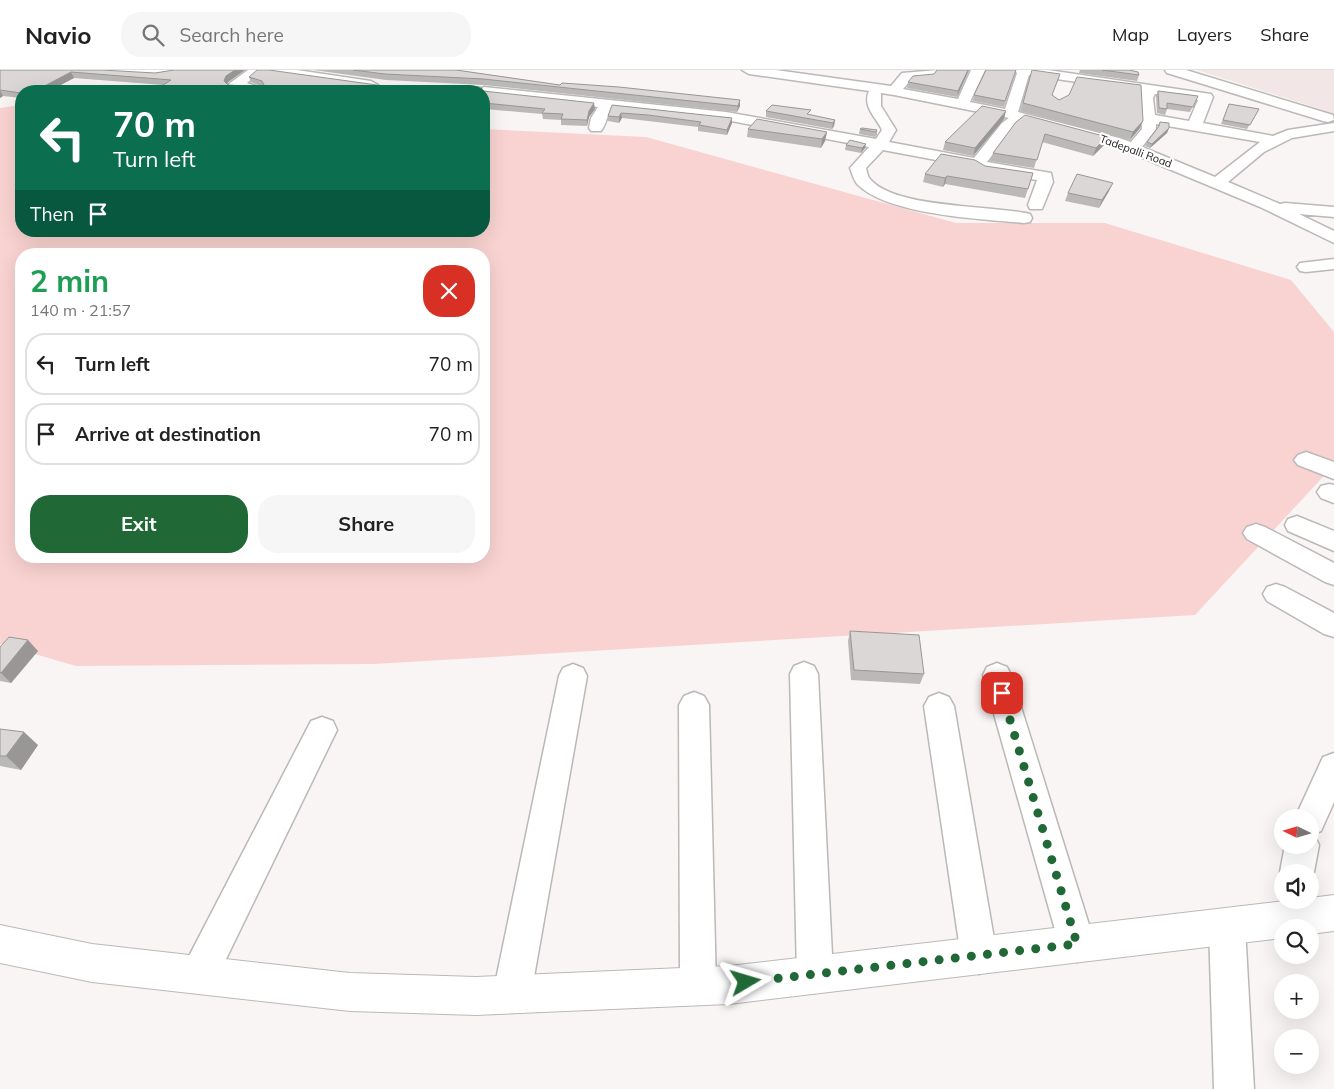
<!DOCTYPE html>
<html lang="en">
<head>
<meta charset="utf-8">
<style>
	:root { --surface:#fff; --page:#f6f6f6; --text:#222; --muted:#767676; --line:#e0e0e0; --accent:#206936 }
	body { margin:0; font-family:Mulish,sans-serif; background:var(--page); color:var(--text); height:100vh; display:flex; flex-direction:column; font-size:19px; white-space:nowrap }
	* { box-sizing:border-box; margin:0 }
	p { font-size:16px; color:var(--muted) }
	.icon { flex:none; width:28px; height:28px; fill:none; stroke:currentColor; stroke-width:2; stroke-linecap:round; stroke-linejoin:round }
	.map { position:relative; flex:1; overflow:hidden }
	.sheet { position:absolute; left:15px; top:178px; width:475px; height:315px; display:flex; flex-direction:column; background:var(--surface); border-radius:20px; box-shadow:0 5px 20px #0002 }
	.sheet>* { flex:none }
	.top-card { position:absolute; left:15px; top:15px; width:475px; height:152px; border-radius:20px; box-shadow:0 5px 20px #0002; background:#0b6e4f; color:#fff; overflow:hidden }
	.needle { width:32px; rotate:275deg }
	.controls { position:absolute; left:1274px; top:739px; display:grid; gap:10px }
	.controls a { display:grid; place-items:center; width:45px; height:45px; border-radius:50%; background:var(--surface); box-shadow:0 5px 20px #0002; font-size:25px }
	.pin { position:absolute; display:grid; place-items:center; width:42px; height:42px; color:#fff; margin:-21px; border-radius:10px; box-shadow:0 2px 8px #0006 }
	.me { position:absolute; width:55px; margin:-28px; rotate:83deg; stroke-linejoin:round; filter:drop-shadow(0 0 4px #0008) }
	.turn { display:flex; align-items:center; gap:18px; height:105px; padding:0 15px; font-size:22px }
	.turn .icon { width:65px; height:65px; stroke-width:2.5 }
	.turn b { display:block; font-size:35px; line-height:42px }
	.then { display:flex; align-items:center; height:48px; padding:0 15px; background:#0003; gap:10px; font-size:19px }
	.round { display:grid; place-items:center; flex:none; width:52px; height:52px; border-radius:20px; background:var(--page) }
	.head { display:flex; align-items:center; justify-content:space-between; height:85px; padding:0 15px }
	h1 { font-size:30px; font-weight:700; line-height:38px; color:#1e9e55 }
	.primary-button { display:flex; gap:10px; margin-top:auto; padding:10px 15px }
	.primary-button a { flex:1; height:58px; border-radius:20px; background:var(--accent); color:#fff; font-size:20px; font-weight:700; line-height:58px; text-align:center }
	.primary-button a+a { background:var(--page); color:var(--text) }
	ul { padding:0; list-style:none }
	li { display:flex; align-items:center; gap:15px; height:62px; margin:0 10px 8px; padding:0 5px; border:2px solid var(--line); border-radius:20px }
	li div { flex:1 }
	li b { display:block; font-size:19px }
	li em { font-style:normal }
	header { display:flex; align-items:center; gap:30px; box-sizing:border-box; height:70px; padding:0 25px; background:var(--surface); border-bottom:1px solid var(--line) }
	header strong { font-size:24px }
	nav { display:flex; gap:28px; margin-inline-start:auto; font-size:18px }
	.search { width:350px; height:45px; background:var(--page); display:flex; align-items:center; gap:12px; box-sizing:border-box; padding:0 18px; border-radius:20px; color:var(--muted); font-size:19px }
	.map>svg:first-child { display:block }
	.built { fill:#f3e6e6 }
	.green { fill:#f9d3d1; fill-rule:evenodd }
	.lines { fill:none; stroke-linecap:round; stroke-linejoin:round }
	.minor-casing { stroke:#bbb8b7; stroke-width:3 }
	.major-casing { stroke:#bbb8b7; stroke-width:2 }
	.minor { fill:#fff; fill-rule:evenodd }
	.major { fill:#fff; fill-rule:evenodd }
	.wall { fill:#bbb9b8 }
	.shaded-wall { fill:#999696 }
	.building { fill:#dad7d6; stroke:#999696 }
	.route { stroke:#206936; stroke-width:9; stroke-dasharray:0 16.2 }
	.labels { text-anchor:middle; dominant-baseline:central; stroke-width:4.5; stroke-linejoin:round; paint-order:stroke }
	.far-street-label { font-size:11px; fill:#262525; stroke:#fff }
</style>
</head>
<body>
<header>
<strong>Navio</strong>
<div class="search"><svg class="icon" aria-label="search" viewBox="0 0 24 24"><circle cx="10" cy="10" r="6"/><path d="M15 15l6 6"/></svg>Search here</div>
<nav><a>Map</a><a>Layers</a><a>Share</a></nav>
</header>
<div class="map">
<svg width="1334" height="1019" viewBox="0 0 1334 1019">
	<rect width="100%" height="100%" fill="#f9f5f5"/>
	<path class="built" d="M1197 0H1334V44L1311 36Z"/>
	<path class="green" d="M21 35V161H484V59L646 67 956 153H1105L1291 210 1334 262V395L1195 545 374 594 76 596 0 574V38ZM21 184H484V486H21Z"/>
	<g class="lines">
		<g class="minor-casing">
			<g id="minor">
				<path d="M98 0H183C172 12 121 5 105 4Z"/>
				<path d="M248 0H263L247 13 262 18 264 21 230 19 228 16 230 13Z"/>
				<path d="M264 0H297L371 11 378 15 371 19 271 4Z"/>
				<path d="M742 0H776L891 16 902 3 938 0 931 9 911 10 903 19 958 29 971 0H985L970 32 1005 39 1017 3 1014 0H1048L1211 24 1213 27 1203 53 1273 66 1288 60 1334 53V61L1292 68 1264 82 1228 112 1280 134 1285 133 1334 137V147L1299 144 1334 161V173L1260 137 1109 74 1022 51 1012 59 987 92 1051 103 1053 112 1042 139H1030L1028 135 1037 110 983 102 973 97 883 80 866 98C867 102 868 107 870 109 895 139 993 135 1030 144L1032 148 1030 152 1024 153C981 149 889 145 858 115 854 111 852 103 850 98L869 77 726 50 611 38C607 46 606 55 601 61H591L589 58 591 48 598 37 484 25V21H477L484 17 726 42 876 69 882 60C876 47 862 37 869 21L749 4ZM1029 5 1139 21 1142 24 1139 28 1142 59 1131 72 1119 68 1018 42ZM881 23 894 25 1009 48 1002 53 974 88 889 72 896 60 881 36ZM1155 24 1198 30 1189 51 1155 45 1153 28ZM1156 54 1260 72 1215 107 1142 77 1156 59Z"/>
				<path d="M1165 0H1186L1333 45 1334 50 1328 52 1323 51 1167 3Z"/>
				<path d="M1334 189V199L1306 202 1300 201 1297 197 1300 193Z"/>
				<path d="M1306 382 1334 392V409L1298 395 1294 390 1298 385Z"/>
				<path d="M1329 414 1334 415V433L1321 428 1317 422 1321 416Z"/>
				<path d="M1297 446 1334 461V481L1288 461 1285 455 1288 449Z"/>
				<path d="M1256 454 1265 457 1334 493V515L1325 512 1247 469 1243 463 1247 457Z"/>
				<path d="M1276 514 1285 517 1334 543V567L1324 564 1267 531 1263 524 1267 517Z"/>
				<path d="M804 592 814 596 818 604 833 905 828 918 815 923 802 918 797 905 790 604 794 596Z"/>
				<path d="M997 593 1007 597 1011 605 1095 874 1090 887 1077 892 1064 887 1059 874 983 605 987 597Z"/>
				<path d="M573 594 583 598 587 606 531 924 525 937 512 943 499 937 493 924 559 606 563 598Z"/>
				<path d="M694 622 704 626 709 635 716 915 711 928 698 933 685 928 680 915 679 635 684 626Z"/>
				<path d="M939 623 949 627 954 636 997 886 992 899 979 904 966 899 961 886 924 636 929 627Z"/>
				<path d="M322 647 333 651 337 660 212 918 199 923 186 918 181 905 186 892 311 651Z"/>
				<path d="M1334 683V732L1321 761 1314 764 1319 775 1314 802 1310 811V802H1282V808L1280 802 1285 775H1310V748H1295L1323 687Z"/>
				<path d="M1227 839 1239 845 1245 857 1254 1019H1214L1209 857 1215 845Z"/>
			</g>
		</g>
		<g class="major-casing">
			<path id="major" d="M1334 825V861L1310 864V858H1282V868L729 934 476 945 350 941 92 912 0 893V855L92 874 350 903 476 907 729 896 1293 830H1310V828Z"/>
		</g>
		<use href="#minor" class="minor"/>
		<use href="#major" class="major"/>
	</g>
	<g class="wall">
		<path d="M0 0 155 3 174 0H245L228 12 227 15 263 17 251 12 249 7 384 16 483 21 595 39 589 47 587 56 561 55V50L543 49 542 44 484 39V21H155V20L163 15 74 8 49 21H21V28L3 26 0 28Z"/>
		<path d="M313 0H456L560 15 740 30V36L737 42 484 15 386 10Z"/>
		<path d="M937 0H969L957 27 907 18 908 12 934 4Z"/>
		<path d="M1016 0 1004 37 973 31 974 25Z"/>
		<path d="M1032 0 1057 11 1052 25 1059 30 1140 58 1130 70 1020 41Z"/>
		<path d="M1080 0H1129L1139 5 1137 11 1079 3Z"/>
		<path d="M1158 21 1198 26 1190 42 1167 39 1165 45 1157 43 1156 26Z"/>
		<path d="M1229 34 1259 39 1247 59 1221 54Z"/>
		<path d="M612 35 732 48V53L727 65 698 61V57L648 51 622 48 619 53 608 51V46Z"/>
		<path d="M766 41 810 45 835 50 834 56 832 59 766 47Z"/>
		<path d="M1004 49 973 86 943 80 945 72Z"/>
		<path d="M1016 52 1107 67 1104 75 1093 86 1042 72 1034 98 990 91 993 83Z"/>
		<path d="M1160 52 1169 58 1167 63 1150 78 1145 76 1147 72 1158 58Z"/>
		<path d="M748 59 827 62 825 71 821 78 747 67Z"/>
		<path d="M860 59 877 60V65L875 67 859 64Z"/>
		<path d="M846 75 865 78 861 83 845 80Z"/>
		<path d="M985 96 1033 103 1025 128 945 114 943 117 923 112 925 104Z"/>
		<path d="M1109 121 1099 138 1065 131 1068 123Z"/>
		<path d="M850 561 924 604 920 614 851 610 848 571Z"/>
		<path d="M0 577 38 581 11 613 0 611Z"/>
		<path d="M0 659 38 675 21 700 0 696Z"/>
	</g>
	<g class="shaded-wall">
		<path d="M235 0H245L228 12 226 17 224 11 226 6Z"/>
		<path d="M968 0H969L957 27 958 21Z"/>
		<path d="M71 2 74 8 49 21H35Z"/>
		<path d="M0 20 3 26 0 28Z"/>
		<path d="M740 30V36L737 42 738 36Z"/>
		<path d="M594 33 595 39 589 47 587 56V50L589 41Z"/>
		<path d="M1006 41 1004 49 973 86 975 78Z"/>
		<path d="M621 43 622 48 619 53V47Z"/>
		<path d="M732 48V53L727 65V60Z"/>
		<path d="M835 50 834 56 832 59 833 53Z"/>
		<path d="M1143 51 1140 58 1130 70 1133 62Z"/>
		<path d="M1169 58 1167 63 1150 78 1152 74Z"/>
		<path d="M827 62 825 71 821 78 822 69Z"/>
		<path d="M1107 67 1104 75 1093 86 1096 78Z"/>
		<path d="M866 74 865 78 861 83 862 78Z"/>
		<path d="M947 106 945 114 943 117 945 108Z"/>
		<path d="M1113 113 1109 121 1099 138 1102 130Z"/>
		<path d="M28 570 38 581 11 613 1 603Z"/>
		<path d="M24 662 38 675 21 700 6 686Z"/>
	</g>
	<g class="building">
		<path d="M0 0H102L155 3 174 0H235L226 6 224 11 228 15 262 17 264 15 262 11 249 7 257 0H269L384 16 481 17 483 21 594 33 589 41 587 50 561 49 563 44 542 43 545 39 484 33V21H174L155 20 171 10 71 2 35 21H21V23L0 20Z"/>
		<path d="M353 0H456L560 15 562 13 619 17 740 30 738 36 483 9 385 4Z"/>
		<path d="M937 0H968L958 21 908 12 913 6 934 4Z"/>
		<path d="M986 0H1016L1005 31 974 25Z"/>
		<path d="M1032 0 1060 4 1052 25 1059 30 1069 25 1077 7 1141 15 1143 51 1133 62 1023 33Z"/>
		<path d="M1102 0H1129L1138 2 1139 5Z"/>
		<path d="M1158 21 1198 26 1193 37 1167 33V39L1159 38Z"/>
		<path d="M1229 34 1259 39 1250 55 1223 50Z"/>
		<path d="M612 35 732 48 727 60 699 55 701 52 648 45 621 43 619 47 608 46Z"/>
		<path d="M772 35 811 40 807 44 835 50 833 53 766 41Z"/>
		<path d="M982 36 1006 41 975 78 945 72Z"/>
		<path d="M1025 45 1107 67 1096 78 1045 64 1037 90 993 83 1016 52Z"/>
		<path d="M757 49 827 62 822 69 748 59Z"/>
		<path d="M1160 52 1169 53V58L1152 74 1147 72 1159 56Z"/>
		<path d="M862 58 877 60 876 62 860 59Z"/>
		<path d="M850 70 866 74 862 78 846 75Z"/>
		<path d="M941 84 975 90 985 96 1033 103 1028 119 947 106 945 108 925 104Z"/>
		<path d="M1077 104 1113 113 1102 130 1068 123Z"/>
		<path d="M850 561 919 565 924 604 854 600Z"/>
		<path d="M9 567 28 570 1 603 0 602V577Z"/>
		<path d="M0 659 24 662 6 686H0Z"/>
	</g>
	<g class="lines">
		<path class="route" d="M746 912 1077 874 1002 623"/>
	</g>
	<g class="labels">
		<g class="far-street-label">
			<text transform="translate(1136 81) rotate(20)">Tadepalli Road</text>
		</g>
	</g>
</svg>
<div class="controls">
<a><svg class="needle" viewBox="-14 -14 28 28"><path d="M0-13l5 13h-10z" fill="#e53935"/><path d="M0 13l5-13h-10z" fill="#767676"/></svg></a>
<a><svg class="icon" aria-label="sound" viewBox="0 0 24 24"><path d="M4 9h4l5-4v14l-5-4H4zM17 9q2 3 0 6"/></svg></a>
<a><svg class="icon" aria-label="search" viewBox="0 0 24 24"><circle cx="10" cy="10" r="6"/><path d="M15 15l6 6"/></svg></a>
<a>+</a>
<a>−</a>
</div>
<div class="pin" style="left:1002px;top:623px;background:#d93025"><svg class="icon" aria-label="arrive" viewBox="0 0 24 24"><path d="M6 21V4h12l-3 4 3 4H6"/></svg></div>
<svg class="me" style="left:746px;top:912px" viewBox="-20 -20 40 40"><path d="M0-17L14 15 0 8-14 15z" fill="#206936" stroke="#fff" stroke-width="4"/></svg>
<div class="top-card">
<div class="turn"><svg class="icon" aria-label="left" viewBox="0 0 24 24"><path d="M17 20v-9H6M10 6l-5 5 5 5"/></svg><div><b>70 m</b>Turn left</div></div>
<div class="then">Then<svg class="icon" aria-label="arrive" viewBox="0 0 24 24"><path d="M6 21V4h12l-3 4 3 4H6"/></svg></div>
</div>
<section class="sheet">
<div class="head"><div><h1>2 min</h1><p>140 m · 21:57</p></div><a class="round" style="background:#d93025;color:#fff"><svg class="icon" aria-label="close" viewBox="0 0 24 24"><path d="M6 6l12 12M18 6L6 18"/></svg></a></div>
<ul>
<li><svg class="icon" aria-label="left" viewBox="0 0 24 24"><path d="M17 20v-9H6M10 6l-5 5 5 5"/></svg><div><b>Turn left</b></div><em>70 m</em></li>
<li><svg class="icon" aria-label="arrive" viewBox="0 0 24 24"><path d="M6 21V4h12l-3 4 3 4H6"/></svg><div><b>Arrive at destination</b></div><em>70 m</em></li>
</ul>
<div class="primary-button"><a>Exit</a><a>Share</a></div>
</section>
</div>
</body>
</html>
